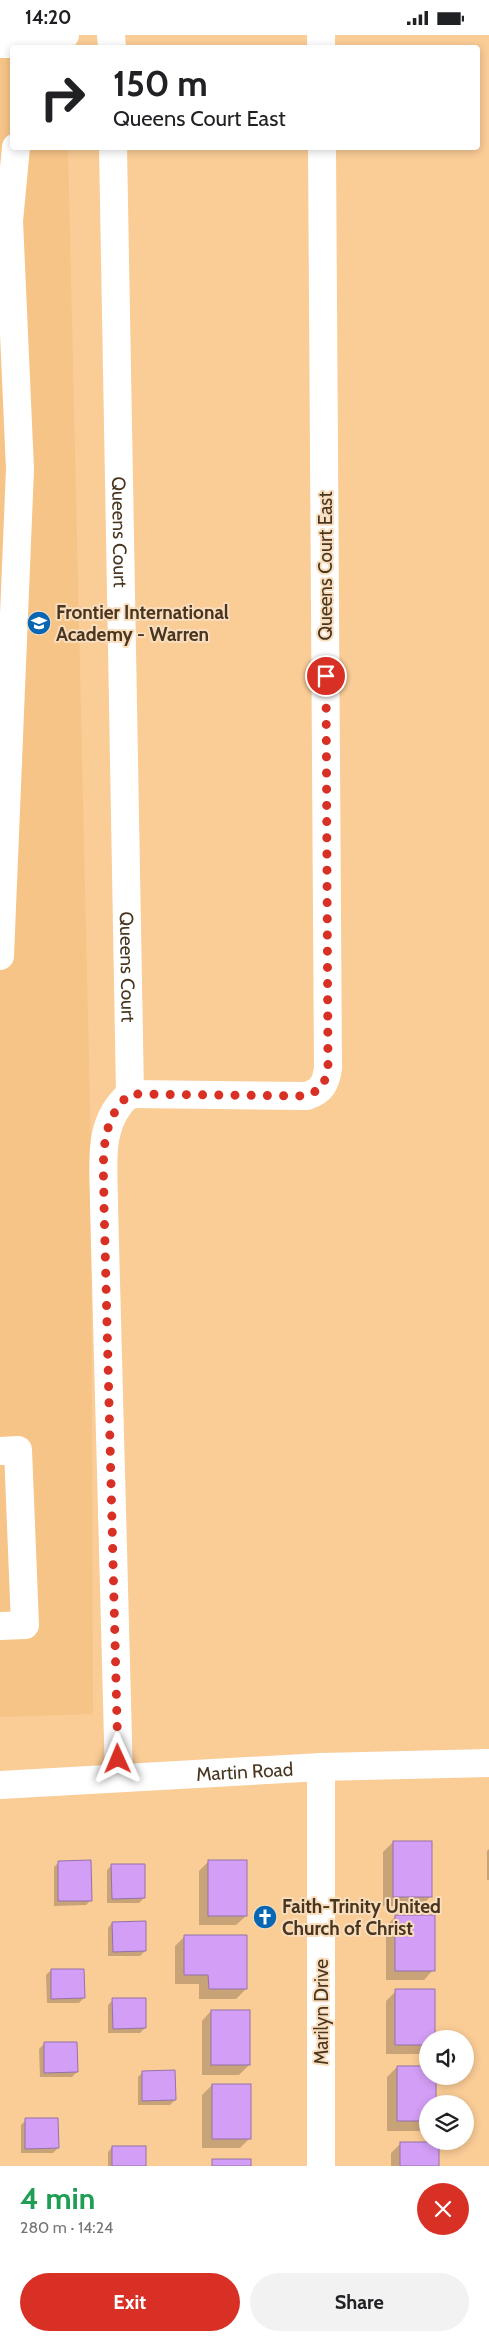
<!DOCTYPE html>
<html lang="en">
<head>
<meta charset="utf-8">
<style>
	:root { --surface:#fff; --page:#f2f2f2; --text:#202124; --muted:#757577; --accent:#d93025 }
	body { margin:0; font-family:Cabin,sans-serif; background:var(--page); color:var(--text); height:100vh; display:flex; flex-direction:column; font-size:19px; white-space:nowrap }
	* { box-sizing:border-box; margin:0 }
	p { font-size:16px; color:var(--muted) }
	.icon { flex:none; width:28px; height:28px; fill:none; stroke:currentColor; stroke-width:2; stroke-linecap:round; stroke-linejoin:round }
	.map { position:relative; height:2131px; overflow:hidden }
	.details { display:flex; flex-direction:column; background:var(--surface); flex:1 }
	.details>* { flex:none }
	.banner { position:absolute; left:10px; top:10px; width:470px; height:105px; border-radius:5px; box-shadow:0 2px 8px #0003; background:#fff; color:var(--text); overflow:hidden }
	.fabs { position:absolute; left:419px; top:1995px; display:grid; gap:10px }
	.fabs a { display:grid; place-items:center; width:55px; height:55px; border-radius:50%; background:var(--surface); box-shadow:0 2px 8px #0003; font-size:25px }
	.pin { position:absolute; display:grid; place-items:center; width:42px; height:42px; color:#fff; margin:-21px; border:2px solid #fff; border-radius:50%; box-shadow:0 1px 5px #0007 }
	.me { position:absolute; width:55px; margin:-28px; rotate:359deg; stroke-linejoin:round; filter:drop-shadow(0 0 4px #0008) }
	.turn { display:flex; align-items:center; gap:18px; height:105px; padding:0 20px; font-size:22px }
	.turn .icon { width:65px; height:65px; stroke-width:2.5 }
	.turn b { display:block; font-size:35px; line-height:42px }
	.round { display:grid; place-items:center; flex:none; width:52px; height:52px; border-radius:26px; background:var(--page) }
	.overview { display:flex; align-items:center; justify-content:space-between; height:85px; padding:0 20px }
	h1 { font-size:30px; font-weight:800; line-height:38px; color:#1e9e55 }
	.primary-button { display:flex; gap:10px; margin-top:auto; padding:10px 20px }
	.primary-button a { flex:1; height:58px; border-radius:30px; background:var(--accent); color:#fff; font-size:20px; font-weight:800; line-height:58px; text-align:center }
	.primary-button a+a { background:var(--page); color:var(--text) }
	.status { display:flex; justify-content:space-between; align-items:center; height:35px; padding:0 25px; background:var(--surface); direction:ltr }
	.status svg { height:14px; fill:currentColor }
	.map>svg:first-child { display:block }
	.built { fill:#f6c487 }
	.shadow { fill:#0003 }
	.building { fill:#d39ef6; stroke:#9373a8 }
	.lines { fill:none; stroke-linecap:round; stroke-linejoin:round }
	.minor { stroke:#fff; stroke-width:28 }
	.route { stroke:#d93025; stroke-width:9; stroke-dasharray:0 16.2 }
	.labels { text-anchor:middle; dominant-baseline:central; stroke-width:4; stroke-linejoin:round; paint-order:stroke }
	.street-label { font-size:19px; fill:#483620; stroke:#f9ddbd }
	.poi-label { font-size:19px; font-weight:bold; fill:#483620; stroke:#f9ddbd; text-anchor:start }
</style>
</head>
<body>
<div class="status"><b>14:20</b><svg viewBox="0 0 49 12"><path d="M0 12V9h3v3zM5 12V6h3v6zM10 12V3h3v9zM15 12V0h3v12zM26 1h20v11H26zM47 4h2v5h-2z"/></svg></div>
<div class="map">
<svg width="489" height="2131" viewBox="0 0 489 2131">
	<rect width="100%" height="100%" fill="#facc96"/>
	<path class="built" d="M0 0 12 12V112L68 113 91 1115 93 1679 0 1682Z"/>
	<g class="shadow">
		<path d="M393 1807 431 1861 421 1871H383V1817Z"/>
		<path d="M489 1814V1845H487V1816Z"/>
		<path d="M209 1826 246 1881 236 1890H199V1836Z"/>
		<path d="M59 1827 91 1865 86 1870 54 1871V1832Z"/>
		<path d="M112 1830 144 1863 139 1868H107V1835Z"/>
		<path d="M396 1881 433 1935 424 1945H386V1891Z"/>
		<path d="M112 1888 145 1916 140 1921H108V1893Z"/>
		<path d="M185 1901 246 1954 236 1964H199V1949H175V1911Z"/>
		<path d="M51 1935 84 1963 79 1968H47L46 1940Z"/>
		<path d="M396 1956 428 2004V2015L424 2019H386V1966Z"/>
		<path d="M113 1965 145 1993 140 1998H108V1970Z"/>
		<path d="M211 1976 249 2030 239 2040H202V1986Z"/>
		<path d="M44 2009 77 2037 72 2042H40L39 2014Z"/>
		<path d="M397 2032 428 2069V2093L425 2096H387V2042Z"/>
		<path d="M143 2037 175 2065 170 2070H138V2042Z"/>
		<path d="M212 2050 249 2104 240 2113H202V2060Z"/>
		<path d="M26 2085 58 2113 53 2118H21V2090Z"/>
		<path d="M401 2108 438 2131H391V2118Z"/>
		<path d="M112 2112 145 2131H108V2117Z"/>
	</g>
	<g class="building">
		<rect x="393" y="1806" width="39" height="56"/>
		<path d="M91 1825 92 1866H58V1826Z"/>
		<rect x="208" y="1825" width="39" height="56"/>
		<path d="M111 1829H145V1863L112 1864Z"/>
		<rect x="395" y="1880" width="40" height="56"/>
		<path d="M146 1886V1916L113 1917 112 1887Z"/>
		<path d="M184 1900H247V1954H209L208 1940H184Z"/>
		<path d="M51 1934H84L85 1963 51 1964Z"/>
		<path d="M395 1954H435V2004H428V2010H395Z"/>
		<path d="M112 1963H146V1993L113 1994Z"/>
		<rect x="211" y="1975" width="39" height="55"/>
		<path d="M44 2007H77L78 2037 44 2038Z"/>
		<path d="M397 2031H428V2041H436V2069H428V2086H397Z"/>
		<path d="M175 2035 176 2065 142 2066V2036Z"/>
		<rect x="212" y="2049" width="39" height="55"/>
		<path d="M25 2083H58L59 2113 25 2114Z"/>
		<rect x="400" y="2107" width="39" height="24"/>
		<rect x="112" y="2111" width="34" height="20"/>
		<rect x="212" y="2124" width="39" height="7"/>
	</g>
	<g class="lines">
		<g class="minor">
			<path d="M111 0 112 12"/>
			<path d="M321 0V12"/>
			<path d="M0 9H28L65 0"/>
			<path id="s1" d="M113 112 130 1059C96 1087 104 1130 104 1170L119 1743"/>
			<path d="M0 921 20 434 9 186 16 112"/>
			<path d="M130 1059 307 1061C322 1056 326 1048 328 1033L322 112"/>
			<path d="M0 1416 18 1415 25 1590 0 1591"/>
			<path d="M321 1732V2131"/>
			<path id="s2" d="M0 1750 321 1732 489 1728"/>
		</g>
	</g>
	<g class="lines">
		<path class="route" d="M118 1724 104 1170C104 1130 97 1087 130 1059L307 1061 323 1052 328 1032 326 641"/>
	</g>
	<defs>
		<g id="school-disc" transform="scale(1.25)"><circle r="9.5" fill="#0866b3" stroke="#f9ddbd"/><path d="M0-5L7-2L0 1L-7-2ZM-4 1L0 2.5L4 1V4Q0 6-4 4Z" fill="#fff"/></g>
		<g id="church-disc" transform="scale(1.25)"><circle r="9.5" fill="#0866b3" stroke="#f9ddbd"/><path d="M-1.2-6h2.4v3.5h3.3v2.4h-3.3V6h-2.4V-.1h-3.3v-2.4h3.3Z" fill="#fff"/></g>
	</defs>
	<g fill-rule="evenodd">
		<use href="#school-disc" x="39" y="588"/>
		<use href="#church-disc" x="265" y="1882"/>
	</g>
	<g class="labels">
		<g class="street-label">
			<text stroke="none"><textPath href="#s1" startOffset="385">Queens Court</textPath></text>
			<text transform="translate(325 531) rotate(-90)">Queens Court East</text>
			<text stroke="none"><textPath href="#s1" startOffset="820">Queens Court</textPath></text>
			<text stroke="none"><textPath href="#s2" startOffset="245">Martin Road</textPath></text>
			<text transform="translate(321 1977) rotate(-90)">Marilyn Drive</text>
		</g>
		<g class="poi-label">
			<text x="56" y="577">Frontier International<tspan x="56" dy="22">Academy - Warren</tspan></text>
			<text x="282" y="1871">Faith-Trinity United<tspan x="282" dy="22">Church of Christ</tspan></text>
		</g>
	</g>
</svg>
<div class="fabs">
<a><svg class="icon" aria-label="sound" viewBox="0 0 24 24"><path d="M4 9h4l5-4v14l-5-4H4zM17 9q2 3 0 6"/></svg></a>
<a><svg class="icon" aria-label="layers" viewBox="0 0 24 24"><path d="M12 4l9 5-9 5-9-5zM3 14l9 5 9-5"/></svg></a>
</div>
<div class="pin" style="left:326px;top:641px;background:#d93025"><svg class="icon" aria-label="arrive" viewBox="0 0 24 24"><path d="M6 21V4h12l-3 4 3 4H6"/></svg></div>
<svg class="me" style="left:118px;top:1724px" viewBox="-20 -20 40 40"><path d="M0-17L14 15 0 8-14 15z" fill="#d93025" stroke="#fff" stroke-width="4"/></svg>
<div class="banner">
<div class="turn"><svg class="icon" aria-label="right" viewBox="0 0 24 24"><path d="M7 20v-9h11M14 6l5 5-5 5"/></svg><div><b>150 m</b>Queens Court East</div></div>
</div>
</div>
<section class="details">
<div class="overview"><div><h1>4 min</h1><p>280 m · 14:24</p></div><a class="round" style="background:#d93025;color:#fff"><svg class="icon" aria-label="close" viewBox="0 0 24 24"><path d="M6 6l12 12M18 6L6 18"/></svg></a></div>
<div class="primary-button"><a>Exit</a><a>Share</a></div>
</section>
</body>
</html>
